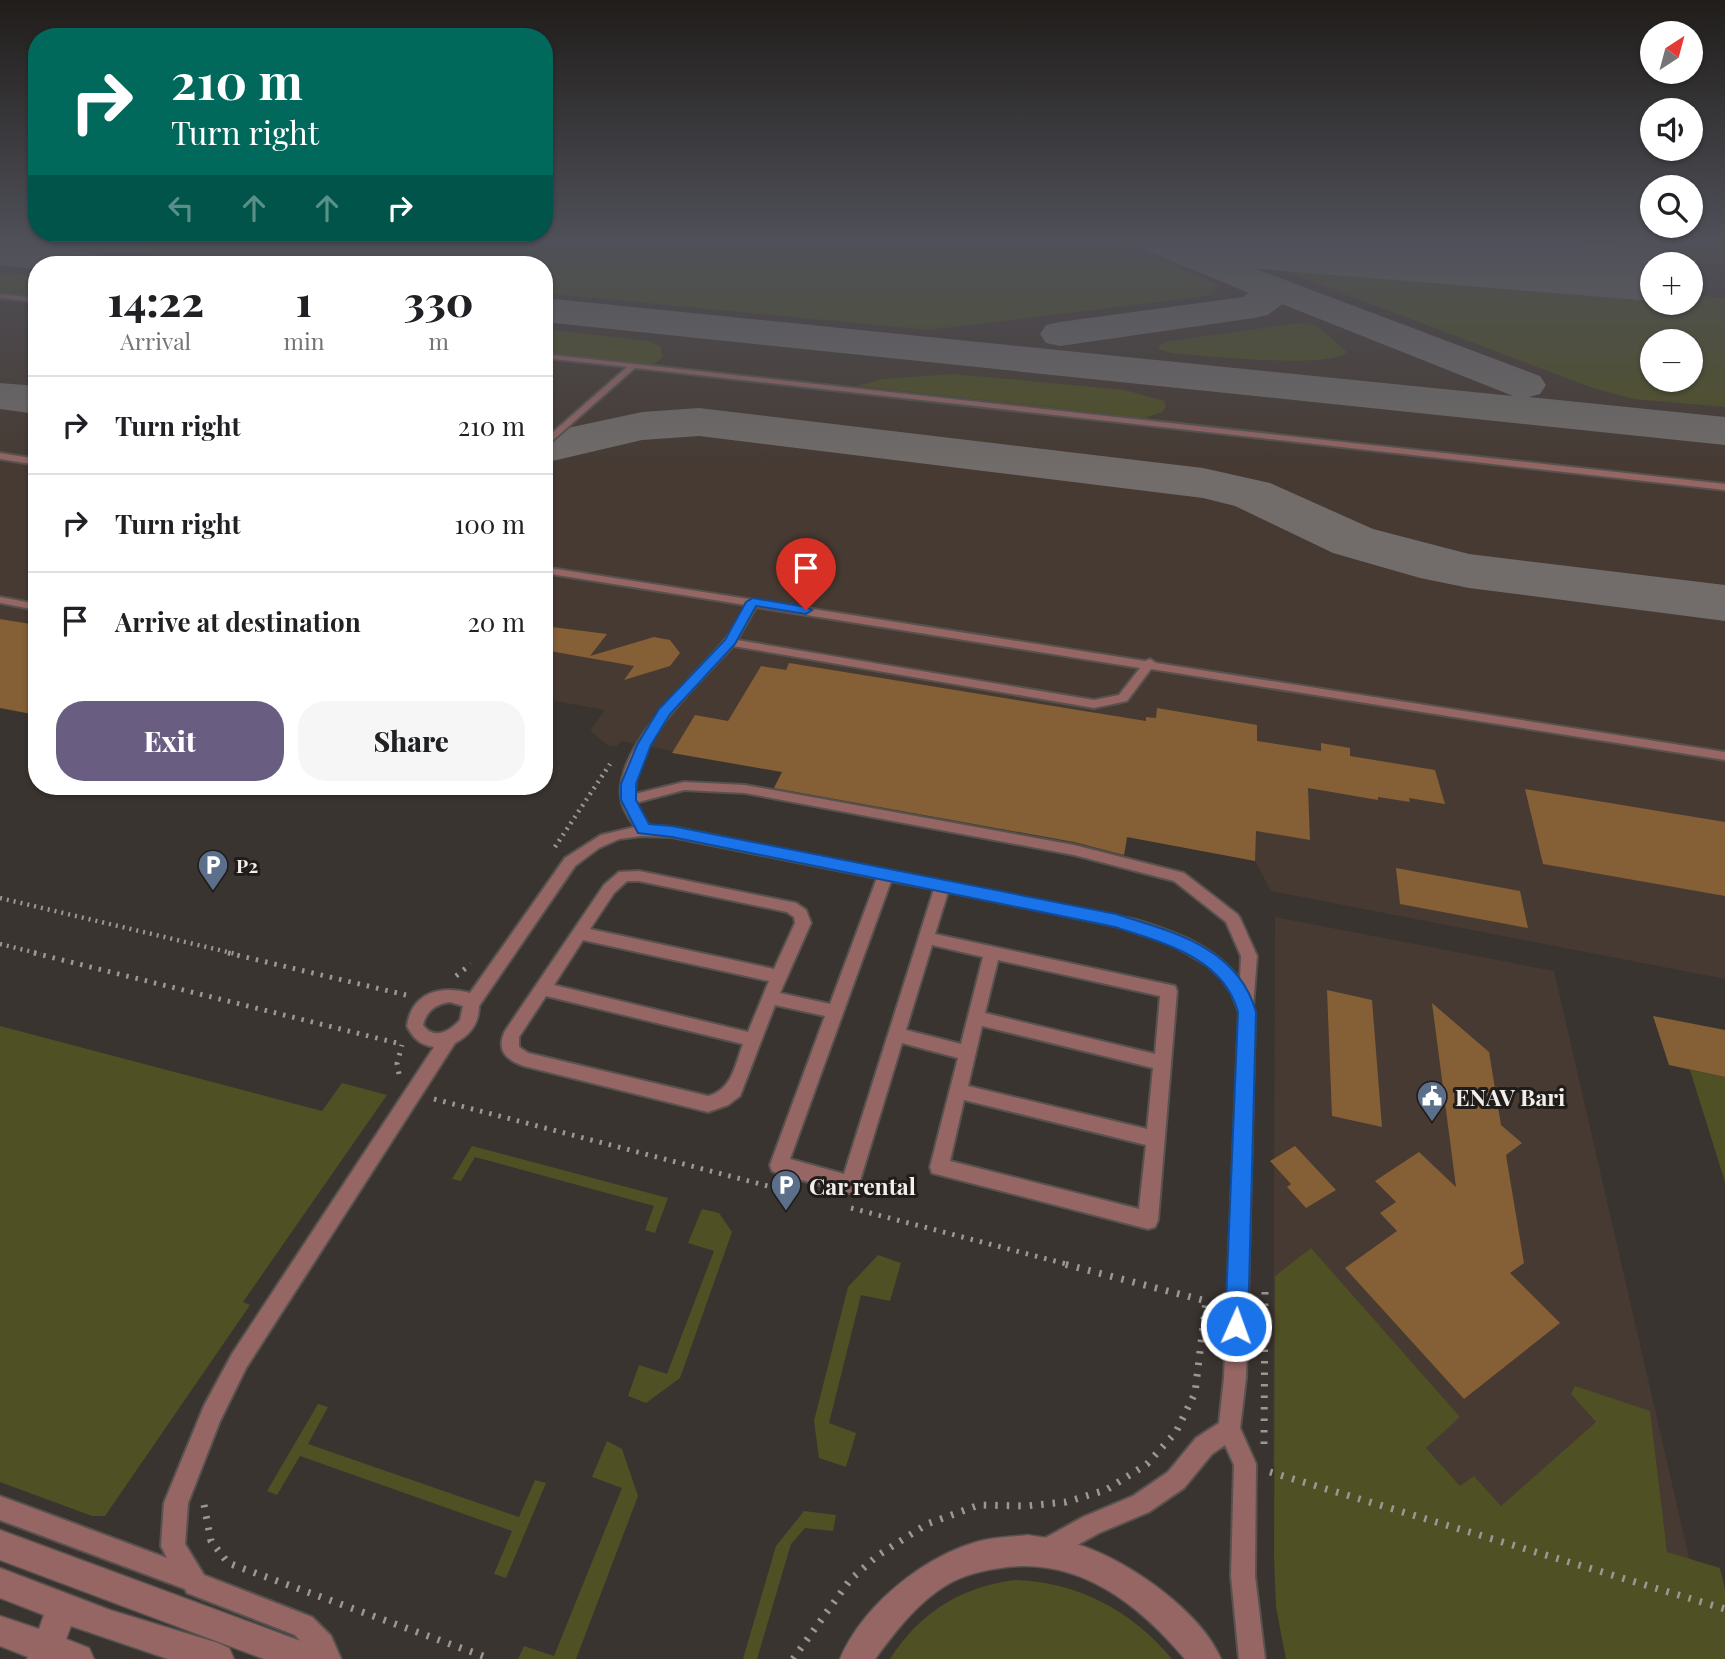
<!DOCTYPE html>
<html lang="en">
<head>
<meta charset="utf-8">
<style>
	:root { --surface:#fff; --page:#f6f6f6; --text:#202124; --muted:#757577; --line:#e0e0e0; --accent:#695d81 }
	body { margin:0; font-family:"Playfair Display",serif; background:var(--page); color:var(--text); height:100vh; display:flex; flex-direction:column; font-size:26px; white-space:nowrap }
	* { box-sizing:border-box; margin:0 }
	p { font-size:23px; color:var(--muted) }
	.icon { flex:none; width:38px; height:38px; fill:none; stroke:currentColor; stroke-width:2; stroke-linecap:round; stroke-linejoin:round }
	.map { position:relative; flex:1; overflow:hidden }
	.details { position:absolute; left:28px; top:256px; width:525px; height:539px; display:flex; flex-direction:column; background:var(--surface); border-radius:28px; box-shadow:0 2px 5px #0004 }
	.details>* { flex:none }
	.hud { position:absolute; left:28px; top:28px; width:525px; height:214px; border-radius:28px; box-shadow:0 2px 5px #0004; background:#00695c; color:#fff; overflow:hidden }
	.needle { width:46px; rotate:36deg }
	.fabs { position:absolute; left:1640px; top:21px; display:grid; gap:14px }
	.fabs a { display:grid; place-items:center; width:63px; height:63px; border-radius:50%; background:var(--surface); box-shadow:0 2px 5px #0004; font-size:35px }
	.pin { position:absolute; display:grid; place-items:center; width:60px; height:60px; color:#fff; margin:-72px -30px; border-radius:50% 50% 50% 0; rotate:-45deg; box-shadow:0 0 7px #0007 }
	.pin .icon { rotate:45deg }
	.me { position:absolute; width:77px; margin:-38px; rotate:2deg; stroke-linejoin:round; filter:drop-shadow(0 0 5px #0008) }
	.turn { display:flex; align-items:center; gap:24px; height:147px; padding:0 28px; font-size:32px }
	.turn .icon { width:91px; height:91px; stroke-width:2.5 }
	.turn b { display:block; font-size:49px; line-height:60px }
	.lanes { display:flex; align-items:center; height:66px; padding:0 28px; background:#0003; justify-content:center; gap:35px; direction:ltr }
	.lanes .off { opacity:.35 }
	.eta { display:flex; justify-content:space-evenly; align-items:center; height:119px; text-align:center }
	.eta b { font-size:42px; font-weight:800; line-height:49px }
	.action { display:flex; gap:14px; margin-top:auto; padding:14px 28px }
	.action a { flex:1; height:80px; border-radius:28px; background:var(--accent); color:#fff; font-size:28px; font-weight:800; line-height:80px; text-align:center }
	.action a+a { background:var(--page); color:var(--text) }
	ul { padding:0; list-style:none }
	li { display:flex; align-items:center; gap:21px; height:98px; padding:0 28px; border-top:2px solid var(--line) }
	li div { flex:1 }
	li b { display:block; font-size:26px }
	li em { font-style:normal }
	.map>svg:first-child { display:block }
	.built { fill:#463a32; fill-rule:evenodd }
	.green { fill:#4f5023; fill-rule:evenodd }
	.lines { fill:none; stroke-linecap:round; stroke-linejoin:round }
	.taxiway { fill:#726d6a; fill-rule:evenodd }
	.runway { fill:#726d6a; fill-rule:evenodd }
	.building { fill:#855f35 }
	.service-casing { stroke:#57524e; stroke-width:4 }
	.minor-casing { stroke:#57524e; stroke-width:3 }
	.path-far2 { stroke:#9c9794; stroke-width:4.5; stroke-dasharray:2 5; stroke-linecap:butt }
	.path-far1 { stroke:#9c9794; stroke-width:5; stroke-dasharray:2.5 7; stroke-linecap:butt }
	.path { stroke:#9c9794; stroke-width:7; stroke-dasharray:2.5 9; stroke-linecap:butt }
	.service { fill:#956664; fill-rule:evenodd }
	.minor { fill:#956664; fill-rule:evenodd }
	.route { fill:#1a73e8; stroke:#114b97; stroke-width:2 }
	.labels { text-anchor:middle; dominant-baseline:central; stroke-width:6; stroke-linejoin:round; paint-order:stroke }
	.poi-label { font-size:19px; font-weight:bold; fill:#f2eeeb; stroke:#1f1c1a; text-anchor:start }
	.near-poi-label { font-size:23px; font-weight:bold; fill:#f2eeeb; stroke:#1f1c1a; text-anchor:start }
</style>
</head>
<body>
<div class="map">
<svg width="1725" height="1659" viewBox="0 0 1725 1659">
	<rect width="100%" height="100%" fill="#3a3430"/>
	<g class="built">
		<path d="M0 241H1725V979L1271 891 1255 861 1128 837 1124 855 774 789 782 772 621 741 617 746H609L590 731 605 710 544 699V264H37V715L0 708ZM1652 264H1690V303H1652ZM1652 341H1690V380H1652Z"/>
		<path d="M1275 917 1554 971 1696 1588 1273 1466Z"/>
	</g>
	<g class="green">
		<path d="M24 241H1014C1083 246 1153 251 1216 284L1217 289 1212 294 1199 297 928 330 544 293V264H257Z"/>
		<path d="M1423 241H1725V263Z"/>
		<path d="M1307 264 1652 292V303H1690L1691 295 1725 298V407L1634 399 1593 388 1289 273 1290 267ZM1652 341H1690V380H1652Z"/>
		<path d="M0 273 37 275V296L0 292Z"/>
		<path d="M1298 323 1317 326 1347 352C1326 370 1204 355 1171 353L1159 349 1158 346 1170 341Z"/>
		<path d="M544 329 648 341 660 346 663 357 653 365 544 353Z"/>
		<path d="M953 374 1125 390 1164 401 1166 407 1162 412 1145 418 857 386 883 379Z"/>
		<path d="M0 1026 322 1111 342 1083 387 1095 243 1302 250 1305 105 1516H92L0 1482Z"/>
		<path d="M1690 1070 1725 1077V1182Z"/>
		<path d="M472 1146 668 1198 655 1233 645 1230 654 1206 475 1157 461 1181 452 1179Z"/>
		<path d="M702 1209 719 1213 732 1232 680 1378 646 1403 628 1396 639 1365 667 1374 714 1251 688 1243Z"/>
		<path d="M1311 1248 1460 1417 1426 1448 1460 1486 1474 1476 1501 1506 1596 1422 1571 1394 1575 1386 1650 1411 1667 1552 1720 1568 1725 1589V1659H1286L1276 1607 1274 1558 1275 1276Z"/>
		<path d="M878 1255 901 1263 890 1301 861 1295 829 1423 856 1433 846 1467 819 1458 814 1421 848 1287Z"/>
		<path d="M318 1404 328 1407 308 1444 519 1517 535 1480 546 1483 506 1578 494 1574 512 1531 300 1456 277 1495 267 1491Z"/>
		<path d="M607 1441 622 1449 638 1496 576 1659H518L524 1646 554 1656 622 1488 592 1477Z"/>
		<path d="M804 1511 836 1515 833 1531 805 1528 791 1544 757 1659H743L776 1546Z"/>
		<path d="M1016 1580C1078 1582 1132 1611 1172 1659H890C919 1613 962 1586 1016 1580Z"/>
	</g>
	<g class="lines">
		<g class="taxiway">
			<path d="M1136 241H1182L1540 376 1546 385 1540 394 1529 397 1725 417V445L544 322V298L1513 396 1282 304 1268 315 1254 318 1060 346 1046 343 1040 334 1046 325 1060 322 1243 297 1249 293 1141 248Z"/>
			<path d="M0 245 93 253 105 257 111 264H37V269L0 265Z"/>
			<path d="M0 383 37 386V414L0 409Z"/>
			<path d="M699 408 1203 468 1270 483 1373 529 1469 554 1725 585V621L1469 588 1420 578 1333 553 1235 506 1203 498 699 436 642 440 544 463V433L642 412Z"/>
		</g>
		<g class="runway">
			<path d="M1182 241H1562L1652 247 1684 255 1690 264H1652V301L1224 266 1194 259Z"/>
			<path d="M1690 265 1697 274 1690 283Z"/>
		</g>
	</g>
	<g class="building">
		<path d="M0 619 37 625V715L0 708Z"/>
		<path d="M544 626 607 634 590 656 654 637 670 640 680 653 670 666 624 680 634 666 544 650Z"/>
		<path d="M789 663 1146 721V717L1156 718 1157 708 1257 725V741L1321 751V743L1350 748V756L1435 770 1445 804 1409 798 1410 802 1378 797V800L1308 788 1310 840 1256 831 1255 861 1127 837 1124 855 1074 842 774 788 782 772 672 753 695 715 728 721 761 666 786 670Z"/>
		<path d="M1525 789 1725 822V896L1543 864Z"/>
		<path d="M1396 868 1520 891 1528 928 1400 904Z"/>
		<path d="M1327 990 1372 1000 1382 1127 1332 1116Z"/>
		<path d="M1432 1003 1489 1052 1501 1125 1522 1143 1506 1155 1524 1263 1510 1273 1560 1323 1464 1399 1345 1268 1397 1231 1380 1213 1396 1202 1375 1181 1419 1152 1456 1187Z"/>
		<path d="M1653 1016 1725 1030V1077L1669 1065Z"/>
		<path d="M1295 1146 1336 1190 1306 1208 1287 1187 1291 1184 1270 1161Z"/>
	</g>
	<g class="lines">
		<g class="service-casing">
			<g id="service">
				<path d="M0 294 37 298V302L0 298Z"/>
				<path d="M544 354 1725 484V490L635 368 544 448V440L627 367 544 358Z"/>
				<path d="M0 453 37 459V465L0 459Z"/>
				<path d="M544 567 1145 661 1150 659 1156 663 1725 752V760L1151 669 1127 701 1094 708 733 646C698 685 634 739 635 794L684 782 745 785 1074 845 1184 873 1237 914 1240 918 1257 956 1253 1007 1255 1012 1246 1378 1240 1428 1256 1464 1255 1576 1265 1659H1239L1231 1576 1234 1465 1225 1445 1212 1454 1184 1488 1149 1512 1099 1533 1046 1562 1038 1558 1034 1550 1038 1542 1083 1517 1133 1496 1168 1472 1196 1438 1219 1423 1224 1378 1239 1012 1232 994 1222 979 1207 965 1171 944 1116 926 948 892 935 934 1175 986 1177 991 1158 1220 1155 1227 1148 1229 932 1173 930 1167 958 1058 902 1043 859 1184 857 1190 850 1193 779 1174 772 1171 770 1165 825 1016 775 1005 740 1096 728 1105 708 1112 524 1066C506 1060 496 1050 505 1031L604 885 619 872 639 871 796 903 806 910 811 923 780 993 830 1004 877 878 672 837 642 836 619 839 599 848 575 866 479 1006C479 1024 470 1035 455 1043L246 1368 220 1421 188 1503 185 1544 204 1575 312 1617 331 1636 341 1659H315L295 1635 187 1593 185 1589 0 1520V1496L167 1558 161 1546 164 1503 204 1406 232 1354 434 1047C420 1045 413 1038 407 1026 412 992 441 985 470 993L565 858 601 835 635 827C630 819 624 811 622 803 609 751 693 678 723 642 733 631 739 618 746 605L544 573ZM756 607 1140 668 1119 695 1094 700 737 640ZM684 790 745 793 1074 855 1174 881 1226 922 1241 956 1240 980C1215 946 1175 932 1136 920L672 827 649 826 635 803ZM627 881H639L787 912 794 917 795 923 774 969 590 929 614 893ZM891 881 934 889 844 1174 790 1159ZM583 940 769 981 748 1032 554 985ZM932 945 983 957 961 1044 906 1030ZM998 960 1160 996 1155 1054 985 1013ZM546 996 743 1044C735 1065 732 1090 708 1096L528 1053 519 1047V1037ZM450 1002 463 1006 460 1020C450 1031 434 1041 423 1025 426 1011 436 1004 450 1002ZM982 1026 1153 1068 1147 1129 968 1086ZM964 1100 1146 1145 1139 1209 950 1161Z"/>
				<path d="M0 597 37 604V610L0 603Z"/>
			</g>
		</g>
		<g class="minor-casing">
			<g id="minor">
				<path d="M0 1530 306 1643 317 1648 322 1659H264L0 1560Z"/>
				<path d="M1028 1535C1044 1538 1061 1539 1076 1544 1125 1558 1201 1611 1221 1659H1185C1139 1605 1082 1559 1007 1567 985 1570 964 1574 945 1586 916 1604 895 1632 875 1659H840C863 1605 924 1556 980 1541 995 1537 1012 1537 1028 1535Z"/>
				<path d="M0 1568 110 1610 218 1643 229 1648 234 1659H168L71 1626 66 1639 89 1648 94 1659H27L28 1657 0 1646V1616L39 1629 44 1615 0 1598Z"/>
			</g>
		</g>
		<g class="path-far2">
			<path d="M555 847 610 764"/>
			<path d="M0 898 236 954"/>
			<path d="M0 944 41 954"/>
		</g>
		<g class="path-far1">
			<path d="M34 953 401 1044"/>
			<path d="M228 953 406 995"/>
			<path d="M456 976 471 964"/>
			<path d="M399 1074 397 1064 402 1045"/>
			<path d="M434 1099 768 1186"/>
			<path d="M851 1208 1070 1265"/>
		</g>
		<g class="path">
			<path d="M1264 1444 1265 1287"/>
			<path d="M1270 1472 1725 1609"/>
			<path d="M204 1505 211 1541 228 1563 491 1659"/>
			<path d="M793 1659 850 1580 877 1556 927 1524 979 1505 1026 1506 1066 1502 1106 1490 1147 1464 1176 1432 1195 1393 1206 1301 1064 1264"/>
		</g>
		<use href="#service" class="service"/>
		<use href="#minor" class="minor"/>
	</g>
	<linearGradient id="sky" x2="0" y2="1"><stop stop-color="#201d1a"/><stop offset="0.51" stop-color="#4f5059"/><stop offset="1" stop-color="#4f5059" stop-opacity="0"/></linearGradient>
	<rect width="1725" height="473" fill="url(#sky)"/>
	<path class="route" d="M753 598 806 607 812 610 806 614 756 606 735 644 670 714 651 745 636 784V800L649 824 672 826 1116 914C1173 932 1238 947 1256 1012L1248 1326 1245 1334 1236 1338 1228 1334 1225 1326 1238 1012C1223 957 1163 943 1115 927L672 837 638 833 621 800V784L637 745 659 709 725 640 746 602Z"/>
	<defs>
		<g id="parking-pin" transform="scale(1.575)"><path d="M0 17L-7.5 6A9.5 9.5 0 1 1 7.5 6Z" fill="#5c6f8a" stroke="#1f1c1a"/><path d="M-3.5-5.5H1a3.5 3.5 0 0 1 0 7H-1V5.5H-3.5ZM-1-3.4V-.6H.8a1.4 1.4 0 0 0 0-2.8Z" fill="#fff"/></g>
		<g id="civic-pin" transform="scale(1.575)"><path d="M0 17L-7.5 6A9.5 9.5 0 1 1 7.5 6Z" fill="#5c6f8a" stroke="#1f1c1a"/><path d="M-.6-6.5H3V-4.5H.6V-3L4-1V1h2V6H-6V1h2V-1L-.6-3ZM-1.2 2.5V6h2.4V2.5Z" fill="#fff"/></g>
	</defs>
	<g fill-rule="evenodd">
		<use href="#parking-pin" x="213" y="865"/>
		<use href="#civic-pin" x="1432" y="1096"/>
		<use href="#parking-pin" x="786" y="1185"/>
	</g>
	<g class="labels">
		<g class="poi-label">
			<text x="236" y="865">P2</text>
		</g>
		<g class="near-poi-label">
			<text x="1455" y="1096">ENAV Bari</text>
			<text x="809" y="1185">Car rental</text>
		</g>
	</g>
</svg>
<div class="fabs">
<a><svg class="needle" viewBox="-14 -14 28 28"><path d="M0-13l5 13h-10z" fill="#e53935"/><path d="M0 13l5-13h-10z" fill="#757577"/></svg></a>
<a><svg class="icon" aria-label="sound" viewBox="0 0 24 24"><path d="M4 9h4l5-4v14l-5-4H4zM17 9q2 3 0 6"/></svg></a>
<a><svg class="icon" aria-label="search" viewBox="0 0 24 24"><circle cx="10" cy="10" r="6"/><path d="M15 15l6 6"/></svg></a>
<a>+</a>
<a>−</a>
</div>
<div class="pin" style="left:806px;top:610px;background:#d93025"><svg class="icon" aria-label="arrive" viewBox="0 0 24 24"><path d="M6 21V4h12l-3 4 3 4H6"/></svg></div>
<svg class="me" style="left:1236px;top:1326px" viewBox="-20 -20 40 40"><circle r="17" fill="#1a73e8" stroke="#fff" stroke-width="3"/><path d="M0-11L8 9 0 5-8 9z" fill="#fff"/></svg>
<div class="hud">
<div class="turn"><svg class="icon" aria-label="right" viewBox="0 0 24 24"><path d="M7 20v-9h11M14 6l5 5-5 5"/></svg><div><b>210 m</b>Turn right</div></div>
<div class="lanes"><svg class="icon off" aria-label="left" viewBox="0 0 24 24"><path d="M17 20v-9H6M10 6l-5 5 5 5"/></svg><svg class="icon off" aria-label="ahead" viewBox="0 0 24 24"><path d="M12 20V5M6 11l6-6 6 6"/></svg><svg class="icon off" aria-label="ahead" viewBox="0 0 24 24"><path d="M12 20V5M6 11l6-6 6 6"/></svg><svg class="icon" aria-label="right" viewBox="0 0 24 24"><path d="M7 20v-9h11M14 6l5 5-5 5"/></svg></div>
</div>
<section class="details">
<div class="eta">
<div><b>14:22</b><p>Arrival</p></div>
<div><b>1</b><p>min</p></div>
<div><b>330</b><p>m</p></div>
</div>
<ul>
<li><svg class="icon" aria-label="right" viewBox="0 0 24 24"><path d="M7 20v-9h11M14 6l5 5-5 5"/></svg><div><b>Turn right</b></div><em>210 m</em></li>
<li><svg class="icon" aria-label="right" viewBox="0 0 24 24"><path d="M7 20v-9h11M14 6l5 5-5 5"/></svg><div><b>Turn right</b></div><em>100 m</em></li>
<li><svg class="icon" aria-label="arrive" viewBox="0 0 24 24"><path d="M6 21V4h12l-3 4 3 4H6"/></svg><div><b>Arrive at destination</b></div><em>20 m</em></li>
</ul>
<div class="action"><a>Exit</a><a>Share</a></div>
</section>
</div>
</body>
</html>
